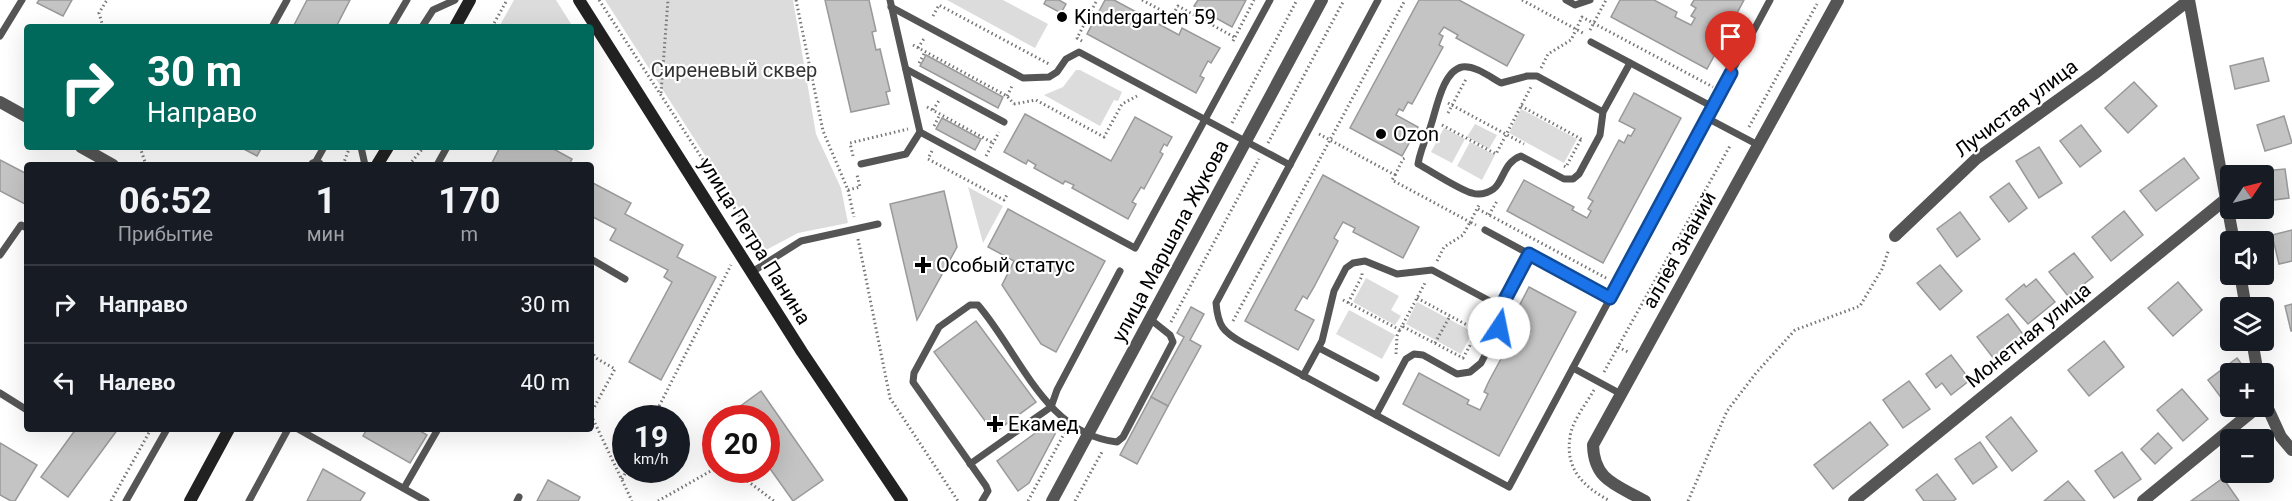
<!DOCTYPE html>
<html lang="ru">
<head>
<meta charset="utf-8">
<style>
	:root { --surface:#171b24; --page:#242831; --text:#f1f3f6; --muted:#9ea1a6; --line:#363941 }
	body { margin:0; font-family:Roboto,sans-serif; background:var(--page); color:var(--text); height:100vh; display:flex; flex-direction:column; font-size:22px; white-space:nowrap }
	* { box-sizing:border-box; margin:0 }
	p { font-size:20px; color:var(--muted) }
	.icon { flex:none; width:33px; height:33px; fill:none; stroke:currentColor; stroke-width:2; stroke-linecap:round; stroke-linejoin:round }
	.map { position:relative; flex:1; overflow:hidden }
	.drawer { position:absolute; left:24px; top:162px; width:570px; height:270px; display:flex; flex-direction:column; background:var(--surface); border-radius:6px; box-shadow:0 6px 24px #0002 }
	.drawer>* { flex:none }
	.top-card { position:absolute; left:24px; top:24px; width:570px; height:126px; border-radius:6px; box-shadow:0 6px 24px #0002; background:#00695c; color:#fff; overflow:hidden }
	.needle { width:39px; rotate:55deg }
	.buttons { position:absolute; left:2220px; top:165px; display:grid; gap:12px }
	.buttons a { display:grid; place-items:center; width:54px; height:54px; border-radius:6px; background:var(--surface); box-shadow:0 6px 24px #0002; font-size:30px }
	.speed { position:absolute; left:612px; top:405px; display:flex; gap:12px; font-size:30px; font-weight:700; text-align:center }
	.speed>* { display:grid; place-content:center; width:78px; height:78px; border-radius:50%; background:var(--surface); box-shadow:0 6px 24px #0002; line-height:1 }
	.speed small { font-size:15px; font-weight:400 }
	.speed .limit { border:9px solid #d22; background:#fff; color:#111 }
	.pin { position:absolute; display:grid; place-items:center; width:51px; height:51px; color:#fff; margin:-62px -26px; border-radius:50% 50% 50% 0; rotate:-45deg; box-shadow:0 0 6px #0007 }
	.pin .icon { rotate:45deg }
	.me { position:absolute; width:66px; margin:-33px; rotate:11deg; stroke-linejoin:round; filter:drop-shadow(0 0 4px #0008) }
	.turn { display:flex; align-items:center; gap:21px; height:126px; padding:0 24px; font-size:27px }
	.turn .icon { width:78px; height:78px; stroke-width:2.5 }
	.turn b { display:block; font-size:42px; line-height:51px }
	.eta { display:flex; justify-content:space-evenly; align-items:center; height:102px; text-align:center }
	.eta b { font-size:36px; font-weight:700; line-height:42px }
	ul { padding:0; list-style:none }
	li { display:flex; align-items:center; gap:18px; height:78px; padding:0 24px; border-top:2px solid var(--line) }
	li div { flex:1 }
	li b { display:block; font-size:22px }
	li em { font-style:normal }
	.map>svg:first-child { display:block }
	.green { fill:#dcdcdc }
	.building { fill:#c4c4c4; stroke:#999; stroke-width:1.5 }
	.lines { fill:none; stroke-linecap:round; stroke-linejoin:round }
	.path { stroke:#777; stroke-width:3; stroke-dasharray:1.5 3; stroke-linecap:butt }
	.lane { stroke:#555; stroke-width:7 }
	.street { stroke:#555; stroke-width:12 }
	.secondary { stroke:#222; stroke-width:12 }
	.route-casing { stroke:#114b97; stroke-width:15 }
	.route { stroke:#1a73e8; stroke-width:10 }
	.poi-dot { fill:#000; stroke:#fff; stroke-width:2 }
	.labels { text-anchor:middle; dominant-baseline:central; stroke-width:4.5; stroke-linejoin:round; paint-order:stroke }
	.poi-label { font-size:20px; fill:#000; stroke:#fff; text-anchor:start }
	.park-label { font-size:20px; fill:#333; stroke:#fff }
	.street-label { font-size:20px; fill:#000; stroke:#fff }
</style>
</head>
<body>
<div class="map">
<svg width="2292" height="501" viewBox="0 0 2292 501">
	<rect width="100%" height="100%" fill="#fff"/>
	<g class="green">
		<path d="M514 0H556L573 27H499Z"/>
		<path d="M605 0H793L816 134 841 188 848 223 798 233 766 250Z"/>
		<path d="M947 0H1003L1048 24 1035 48Z"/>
		<path d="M1076 70H1080L1122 92 1118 101 1114 100 1100 126 1044 95 1063 87Z"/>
		<path d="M1521 109 1577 139 1564 163 1509 133Z"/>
		<path d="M1475 124 1497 135 1489 149 1467 137Z"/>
		<path d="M1444 128 1465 139 1452 163 1431 152Z"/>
		<path d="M1470 142 1495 155 1482 180 1457 166Z"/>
		<path d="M968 187 1003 206 983 243Z"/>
		<path d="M1366 278 1399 296 1391 310 1401 316 1395 325 1353 302Z"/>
		<path d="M1417 302 1473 332 1461 354 1406 324Z"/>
		<path d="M1349 310 1395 335 1382 359 1336 334Z"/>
	</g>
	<g class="building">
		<path d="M39 0H72L63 16 37 3Z"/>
		<path d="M307 0H350L336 27H293Z"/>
		<path d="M825 0H869L876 31 872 32 876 50 880 49 890 91 886 92 889 104 851 112Z"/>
		<path d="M1046 0H1059L1066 4 1061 13 1044 4Z"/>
		<path d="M1105 0H1114L1179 35 1182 28 1220 48 1211 63 1208 61 1200 76 1204 78 1196 93 1087 34Z"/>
		<path d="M1198 0H1246L1232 27 1194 6Z"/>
		<path d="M1419 0H1459L1524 35 1507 66 1456 38 1458 35 1444 27 1439 34 1443 36 1439 45 1443 47 1417 95 1412 104 1408 102 1403 111 1399 109 1396 115 1418 127 1402 156 1350 128Z"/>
		<path d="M1620 0H1654L1677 12 1675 17 1691 25 1695 18 1691 16 1696 8 1691 5 1694 0H1744L1707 69 1611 17Z"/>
		<path d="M926 55 1003 97 998 108 920 66Z"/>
		<path d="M2263 58 2269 81 2235 89 2230 66Z"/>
		<path d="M2134 82 2157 106 2128 133 2105 108Z"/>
		<path d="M1634 93 1681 118 1603 263 1507 211 1524 180 1574 207 1572 210 1587 218 1591 211 1588 209 1593 201 1588 198 1619 140 1624 143 1628 135 1631 136 1635 129 1619 121Z"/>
		<path d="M1025 114 1111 161 1135 117 1172 137 1167 146 1164 144 1160 152 1163 154 1144 189 1141 187 1132 202 1136 204 1128 219 1072 188 1074 185 1065 181 1063 184 1034 168 1036 165 1028 160 1026 164 1004 152Z"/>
		<path d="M2284 116 2292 143 2265 151 2257 125Z"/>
		<path d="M942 118 981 139 975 150 936 129Z"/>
		<path d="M2081 125 2101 151 2080 167 2060 141Z"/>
		<path d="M240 147H262L257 156Z"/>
		<path d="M500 147H550L572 159 569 165H491Z"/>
		<path d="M2039 147 2062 183 2039 198 2016 161Z"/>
		<path d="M2184 158 2199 178 2156 211 2140 191Z"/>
		<path d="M0 160 27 174V205L0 191Z"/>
		<path d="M2285 169 2289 198 2266 201 2263 171Z"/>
		<path d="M1323 175 1419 227 1403 258 1353 232 1355 228 1343 222 1334 238 1338 241 1314 287 1307 299 1303 296 1295 310 1314 320 1298 350 1245 321Z"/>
		<path d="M591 182 631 203 625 214 683 245 677 257 716 277 661 380 629 362 672 282 664 277 668 270 610 240 616 229 591 216Z"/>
		<path d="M2009 183 2027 208 2009 222 1990 197Z"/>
		<path d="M944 191 957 247 917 320 890 204Z"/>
		<path d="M1008 209 1105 261 1056 352 1041 344 1002 285 1014 261 988 247Z"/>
		<path d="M2124 211 2143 235 2111 261 2092 237Z"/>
		<path d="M1960 212 1980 239 1957 257 1937 229Z"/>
		<path d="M2292 230V261L2279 264 2272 235Z"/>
		<path d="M2074 253 2093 277 2068 296 2049 272Z"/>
		<path d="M1940 265 1962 291 1940 310 1917 283Z"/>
		<path d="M2036 279 2055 302 2028 324 2006 299 2024 284 2026 287Z"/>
		<path d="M2178 282 2202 310 2173 336 2148 308Z"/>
		<path d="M1529 287 1576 312 1499 456 1403 404 1419 373 1469 400 1467 404 1480 410 1488 394 1484 392 1489 381 1515 333 1520 336 1528 321 1515 314Z"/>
		<path d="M2292 304V331H2291L2285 306Z"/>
		<path d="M1191 307 1204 314 1190 340 1201 346 1168 406 1151 397 1184 337 1177 333Z"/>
		<path d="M2008 314 2025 337 1994 359 1977 337Z"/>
		<path d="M976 321 1036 402 994 433 934 352Z"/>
		<path d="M2104 341 2124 367 2089 396 2068 370Z"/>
		<path d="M1951 355 1970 380 1951 395 1942 383 1936 388 1926 374Z"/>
		<path d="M2237 358 2249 374H2230V392L2222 399 2208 380Z"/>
		<path d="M1909 381 1930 409 1903 428 1883 400Z"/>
		<path d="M2182 389 2208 419 2183 441 2157 410Z"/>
		<path d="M761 391 823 480 793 501 766 463V418H735L731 413Z"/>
		<path d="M1151 397 1168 406 1137 464 1120 455Z"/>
		<path d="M2011 417 2037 451 2012 471 1986 437Z"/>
		<path d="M1870 422 1888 445 1833 489 1814 465Z"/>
		<path d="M1050 425 1055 430V434L1029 483 1018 491 997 461 1045 426Z"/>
		<path d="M76 429H118L68 497 41 477Z"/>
		<path d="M367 429H417L427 435 410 463 363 436Z"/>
		<path d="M2158 433 2172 448 2155 464 2141 449Z"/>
		<path d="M1980 442 1997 467 1973 484 1955 459Z"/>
		<path d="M0 443 37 465 15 501H11L0 495Z"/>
		<path d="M2122 452 2141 479 2114 498 2095 471Z"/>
		<path d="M323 469 365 493 360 501H307Z"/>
		<path d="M1937 474 1956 499 1953 501H1924L1916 490Z"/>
		<path d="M2223 478 2239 501H2191Z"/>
		<path d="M548 480 580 497 578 501H537Z"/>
		<path d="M2068 481 2085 501H2044Z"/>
	</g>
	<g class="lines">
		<g class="path">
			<path d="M599 0 763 252"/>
			<path d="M796 0 823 131 848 190 854 217"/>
			<path d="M1142 0 1172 16 1178 6 1234 37"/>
			<path d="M1522 0 1583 33"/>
			<path d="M933 16 939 5 1049 64"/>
			<path d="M103 27 99 13 107 0"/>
			<path d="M492 27 507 0"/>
			<path d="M1590 30 1606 0"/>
			<path d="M1082 41 1077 38 1097 0"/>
			<path d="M1233 41 1254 0"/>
			<path d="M913 45 1007 96 1014 104"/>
			<path d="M918 48 925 37"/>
			<path d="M919 63 925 52"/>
			<path d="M1541 68 1548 54 1571 40 1582 17 1713 87"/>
			<path d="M661 93 668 0"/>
			<path d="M1007 96 1013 84"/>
			<path d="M1448 103 1524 144"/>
			<path d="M1014 104 1036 100 1104 137 1122 104 1137 96"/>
			<path d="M1521 106 1583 140"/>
			<path d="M927 107 993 143"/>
			<path d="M933 110 940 99"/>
			<path d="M1448 113 1466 79"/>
			<path d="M1232 123 1297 0"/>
			<path d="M1442 125 1496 154 1531 87"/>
			<path d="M934 126 940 114"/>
			<path d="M1749 127 1817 4"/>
			<path d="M1319 134 1395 175 1392 180 1470 222 1479 205"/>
			<path d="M1268 143 1344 0"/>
			<path d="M140 147 146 165"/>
			<path d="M932 151 928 159 1004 200 1008 193"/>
			<path d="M1215 153 1221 142"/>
			<path d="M853 156 850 143 908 129"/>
			<path d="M986 156 999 132"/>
			<path d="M343 165 349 149"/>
			<path d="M409 165 424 147"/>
			<path d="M1564 166 1566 167 1581 139"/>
			<path d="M1395 175 1403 159 1407 157"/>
			<path d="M848 190 860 187 857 175"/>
			<path d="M1478 209 1608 279"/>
			<path d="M1489 215 1497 201"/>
			<path d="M858 239 890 398 958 501"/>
			<path d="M1437 261 1444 247 1463 235 1470 222 1476 225"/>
			<path d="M1417 298 1478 331 1463 358 1402 326 1425 283"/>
			<path d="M1343 300 1400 330 1402 326"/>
			<path d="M1348 303 1362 276V272"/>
			<path d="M1233 321 1405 0"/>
			<path d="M1171 322 1259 159"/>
			<path d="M1435 343 1450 316"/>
			<path d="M1618 347 1630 353"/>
			<path d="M591 351 596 358 615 369 591 413"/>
			<path d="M1396 354 1397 336 1399 331"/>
			<path d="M1604 372 1731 144"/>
			<path d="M1594 390C1586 404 1572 421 1570 437 1565 470 1584 487 1610 501"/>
			<path d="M591 415 632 501"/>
			<path d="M653 418 731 265"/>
			<path d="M733 470 774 501"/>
			<path d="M622 479 627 470"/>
			<path d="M111 501 151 429"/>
			<path d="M658 501 716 468"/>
			<path d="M1028 501 1065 432"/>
			<path d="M1075 501 1103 450"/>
			<path d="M1688 501 1727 411 1756 373 1795 330 1860 306 1882 269 1889 249"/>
		</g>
		<g class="lane">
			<path d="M1378 0 1216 303C1218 326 1223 332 1243 343L1509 487 1770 0"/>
			<path d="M1566 0 1575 5 1590 0"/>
			<path d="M891 7 1023 78 1049 77 1057 72 1066 59 1079 52 1290 165"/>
			<path d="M272 27 287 0"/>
			<path d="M391 27 407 0"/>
			<path d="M422 27 433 10 455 0"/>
			<path d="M0 36 22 0"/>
			<path d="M1591 42 1713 107"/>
			<path d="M906 69 1004 122"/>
			<path d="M1603 112 1537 76H1527L1501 83C1490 77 1475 65 1462 67 1442 71 1436 112 1430 128 1425 140 1420 151 1418 164 1431 171 1460 190 1472 193 1481 196 1493 192 1498 184 1505 173 1507 161 1521 156L1564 179H1573L1579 174 1600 135 1603 112 1630 63"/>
			<path d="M1707 118 1760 146"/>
			<path d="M920 132 1135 248 1270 0"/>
			<path d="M361 147 365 165"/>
			<path d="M315 163 324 147"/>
			<path d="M861 164 906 154 920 132 890 0"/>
			<path d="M437 165 447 147"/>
			<path d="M1485 230 1610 298"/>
			<path d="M0 255 21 225 27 228"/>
			<path d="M591 259 625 279"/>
			<path d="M752 272 801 241 878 224"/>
			<path d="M1319 348 1376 378"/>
			<path d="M1573 368 1621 394"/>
			<path d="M1303 376 1322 341 1334 291 1346 268 1353 263 1365 261 1397 274 1432 270 1501 307"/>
			<path d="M0 393 27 410"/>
			<path d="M1376 415 1406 359 1414 354 1423 355 1457 374 1470 372 1481 363 1499 328 1501 307 1529 254"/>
			<path d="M298 429 426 501"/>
			<path d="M970 464 1051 407 1057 390 1120 271"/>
			<path d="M404 488 438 429"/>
			<path d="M126 501 167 429"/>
			<path d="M249 501 288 429"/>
			<path d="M517 501 519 497"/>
			<path d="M982 501 988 491 986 486 913 382 914 373 939 327 970 305H978C1019 352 1045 434 1117 442L1123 437 1173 342 1170 335 1150 319"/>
		</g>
		<g class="street">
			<path d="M0 102 27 117"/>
			<path d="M81 147 113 165"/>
			<path d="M314 165H318"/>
			<path d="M1895 236 1976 159 2094 74 2189 0 2234 242"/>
			<path d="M2240 274 2246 308"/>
			<path d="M2252 340 2258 374"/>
			<path d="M2264 400 2281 437 2292 450"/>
			<path d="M1052 501 1322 0"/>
			<path d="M1645 501C1617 485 1594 481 1593 445L1838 0"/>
			<path d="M1854 501 2226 199"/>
			<path d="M2143 501 2259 406"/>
		</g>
		<g class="secondary">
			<path d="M579 0 802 352 902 501"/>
			<path d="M455 27 470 0"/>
			<path d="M377 165 388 147"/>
			<path d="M190 501 229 429"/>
		</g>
	</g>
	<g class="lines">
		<g class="route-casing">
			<path id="route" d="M1499 328 1501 307 1529 254 1610 298 1731 73"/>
		</g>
		<use href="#route" class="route"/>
	</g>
	<g class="poi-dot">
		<circle cx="1062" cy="17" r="6"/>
		<circle cx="1381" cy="134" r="6"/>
		<path d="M920 256h6v6h6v6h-6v6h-6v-6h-6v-6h6z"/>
		<path d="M992 415h6v6h6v6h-6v6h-6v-6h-6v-6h6z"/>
	</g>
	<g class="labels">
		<g class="poi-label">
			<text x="1074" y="17">Kindergarten 59</text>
			<text x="1393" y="134">Ozon</text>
			<text x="936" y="265">Особый статус</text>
			<text x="1008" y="424">Екамед</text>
		</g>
		<g class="park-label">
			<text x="734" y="70">Сиреневый сквер</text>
		</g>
		<g class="street-label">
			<text transform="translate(2016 108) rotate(-37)">Лучистая улица</text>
			<text transform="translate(755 241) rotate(58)">улица Петра Панина</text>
			<text transform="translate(1170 241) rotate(-62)">улица Маршала Жукова</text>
			<text transform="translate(1679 250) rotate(-61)">аллея Знаний</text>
			<text transform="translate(2028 335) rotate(-39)">Монетная улица</text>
		</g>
	</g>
</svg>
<div class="buttons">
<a><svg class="needle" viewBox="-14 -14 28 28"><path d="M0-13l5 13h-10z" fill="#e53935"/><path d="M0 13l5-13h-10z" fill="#9ea1a6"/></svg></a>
<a><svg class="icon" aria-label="sound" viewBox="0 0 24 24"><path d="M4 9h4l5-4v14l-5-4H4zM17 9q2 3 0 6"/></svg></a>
<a><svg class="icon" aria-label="layers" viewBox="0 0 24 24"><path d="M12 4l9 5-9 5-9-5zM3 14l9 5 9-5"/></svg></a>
<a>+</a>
<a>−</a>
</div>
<div class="speed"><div>19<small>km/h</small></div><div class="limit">20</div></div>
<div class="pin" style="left:1731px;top:73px;background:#d93025"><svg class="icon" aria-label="arrive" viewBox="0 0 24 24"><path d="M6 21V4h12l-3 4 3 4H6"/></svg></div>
<svg class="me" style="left:1499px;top:328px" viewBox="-20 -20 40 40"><circle r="19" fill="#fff"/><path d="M0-13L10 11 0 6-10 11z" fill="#1a73e8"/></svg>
<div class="top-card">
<div class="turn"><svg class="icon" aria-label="right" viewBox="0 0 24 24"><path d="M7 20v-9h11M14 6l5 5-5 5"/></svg><div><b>30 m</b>Направо</div></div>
</div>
<section class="drawer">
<div class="eta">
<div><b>06:52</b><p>Прибытие</p></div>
<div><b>1</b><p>мин</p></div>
<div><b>170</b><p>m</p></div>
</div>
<ul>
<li><svg class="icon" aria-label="right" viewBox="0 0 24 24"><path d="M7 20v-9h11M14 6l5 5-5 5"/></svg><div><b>Направо</b></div><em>30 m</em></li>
<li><svg class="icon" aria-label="left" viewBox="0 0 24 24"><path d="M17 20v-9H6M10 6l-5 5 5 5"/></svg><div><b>Налево</b></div><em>40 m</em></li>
</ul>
</section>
</div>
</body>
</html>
